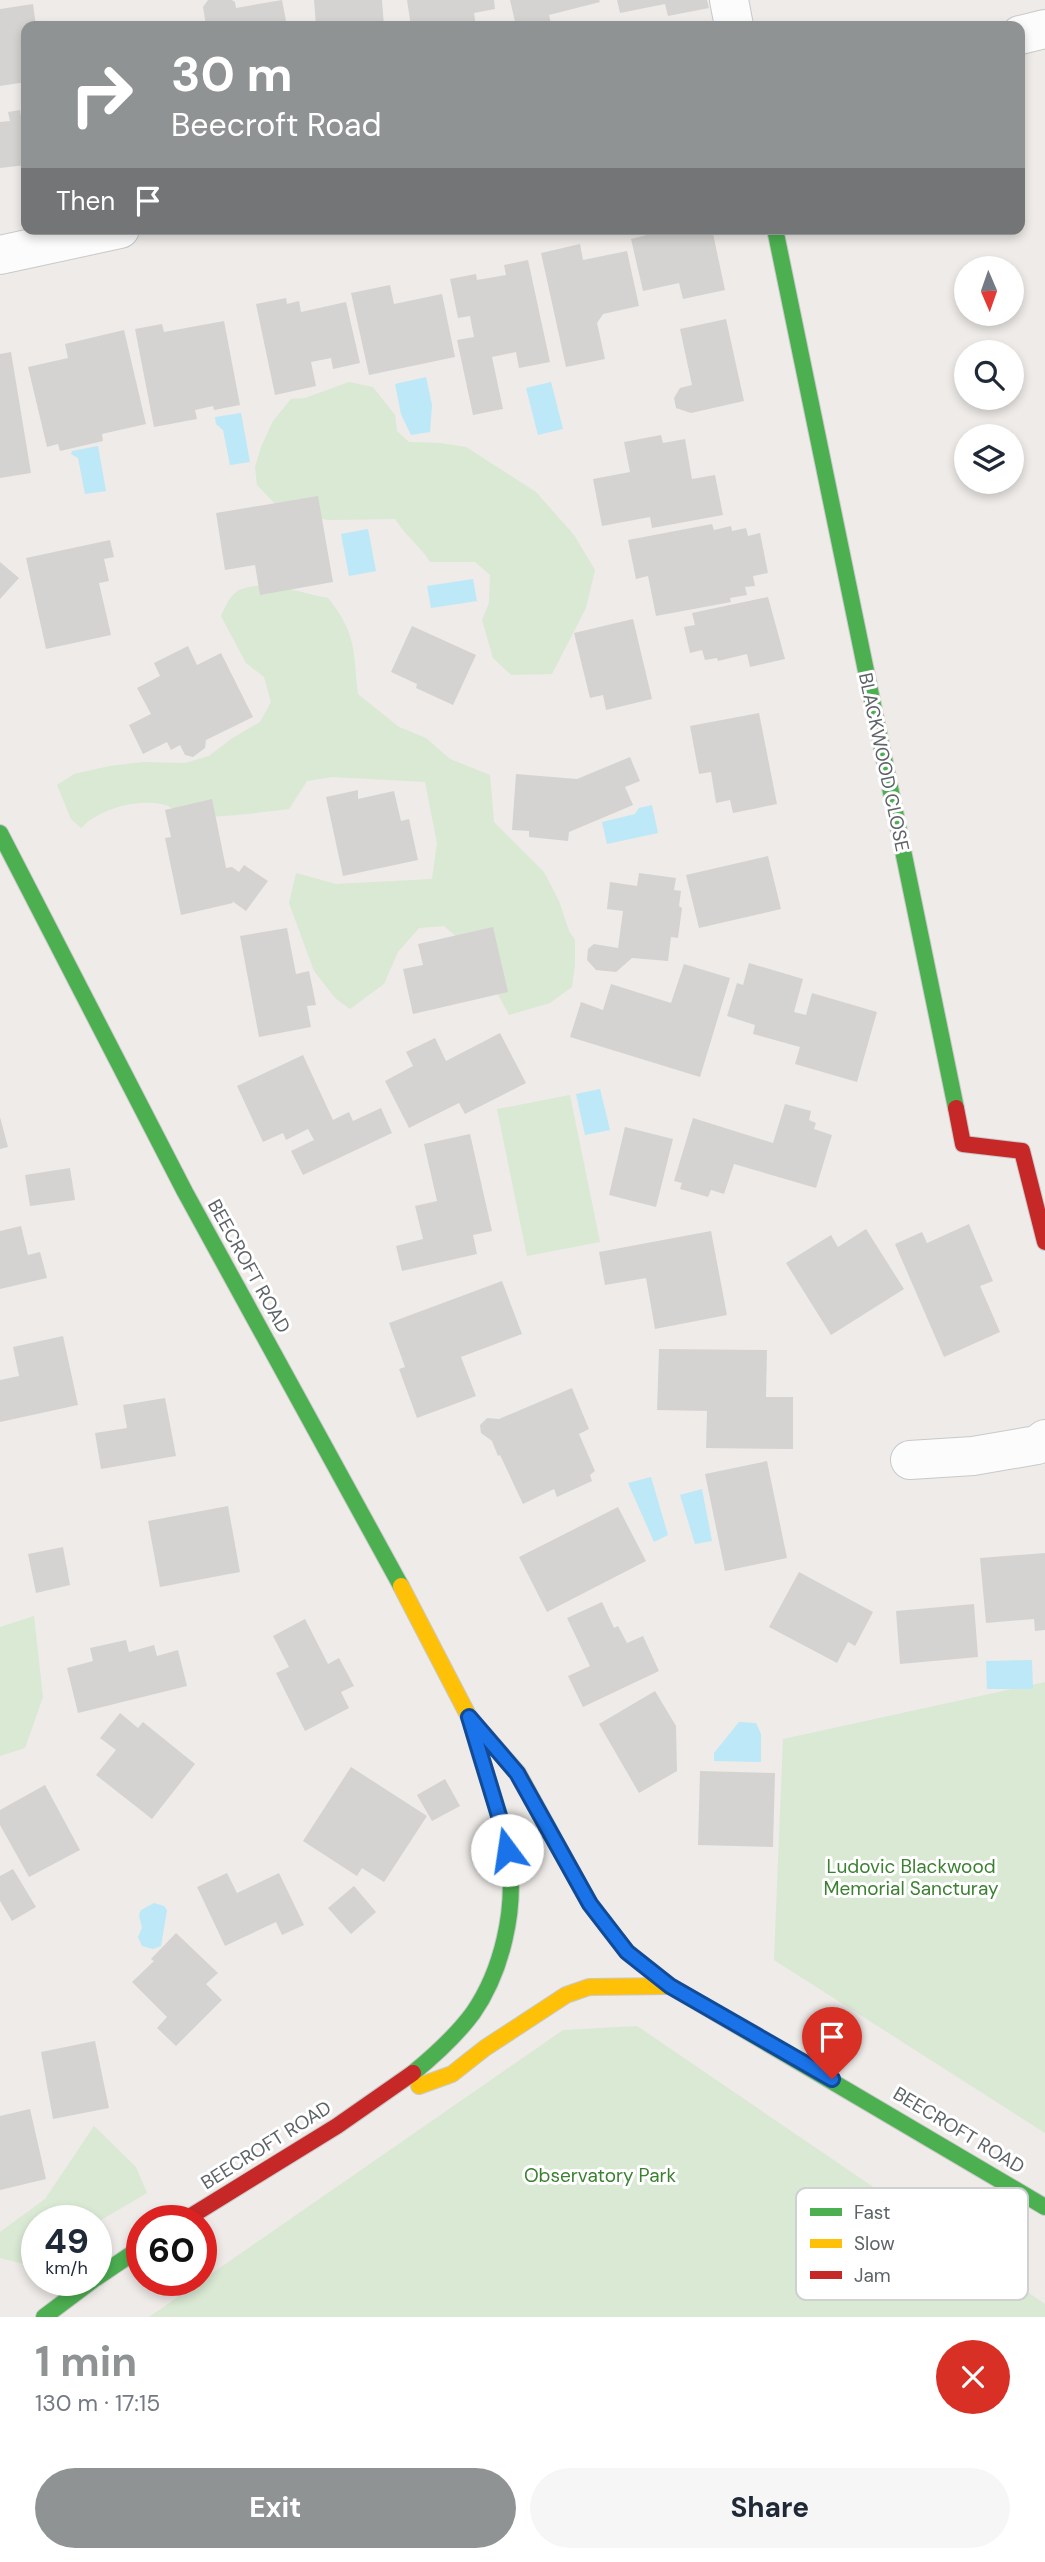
<!DOCTYPE html>
<html lang="en">
<head>
<meta charset="utf-8">
<style>
	:root { --surface:#fff; --page:#f6f6f7; --text:#1f2937; --muted:#747a83; --accent:#909394 }
	body { margin:0; font-family:"DM Sans",sans-serif; background:var(--page); color:var(--text); height:100vh; display:flex; flex-direction:column; font-size:26px; white-space:nowrap }
	* { box-sizing:border-box; margin:0 }
	p { font-size:23px; color:var(--muted) }
	.icon { flex:none; width:38px; height:38px; fill:none; stroke:currentColor; stroke-width:2; stroke-linecap:round; stroke-linejoin:round }
	.map { position:relative; height:2317px; overflow:hidden }
	.drawer { display:flex; flex-direction:column; background:var(--surface); flex:1 }
	.drawer>* { flex:none }
	.top-card { position:absolute; left:21px; top:21px; width:1004px; height:214px; border-radius:14px; box-shadow:0 4px 10px #0003; background:#909394; color:#fff; overflow:hidden }
	.needle { width:46px; rotate:178deg }
	.controls { position:absolute; left:954px; top:256px; display:grid; gap:14px }
	.controls a { display:grid; place-items:center; width:70px; height:70px; border-radius:50%; background:var(--surface); box-shadow:0 4px 10px #0003; font-size:35px }
	.speed { position:absolute; left:21px; top:2205px; display:flex; gap:14px; font-size:35px; font-weight:700; text-align:center }
	.speed>* { display:grid; place-content:center; width:91px; height:91px; border-radius:50%; background:var(--surface); box-shadow:0 4px 10px #0003; line-height:1 }
	.speed small { font-size:18px; font-weight:400 }
	.speed .limit { border:10px solid #d22; background:#fff; color:#111 }
	.pin { position:absolute; display:grid; place-items:center; width:60px; height:60px; color:#fff; margin:-72px -30px; border-radius:50% 50% 50% 0; rotate:-45deg; box-shadow:0 0 7px #0007 }
	.pin .icon { rotate:45deg }
	.me { position:absolute; width:77px; margin:-38px; rotate:346deg; stroke-linejoin:round; filter:drop-shadow(0 0 5px #0008) }
	.turn { display:flex; align-items:center; gap:24px; height:147px; padding:0 35px; font-size:32px }
	.turn .icon { width:91px; height:91px; stroke-width:2.5 }
	.turn b { display:block; font-size:49px; line-height:60px }
	.then { display:flex; align-items:center; height:66px; padding:0 35px; background:#0003; gap:14px; font-size:26px }
	.round { display:grid; place-items:center; flex:none; width:74px; height:74px; border-radius:37px; background:var(--page) }
	.head { display:flex; align-items:center; justify-content:space-between; height:119px; padding:0 35px }
	h1 { font-size:42px; font-weight:700; line-height:52px; color:var(--accent) }
	.primary-button { display:flex; gap:14px; margin-top:auto; padding:14px 35px }
	.primary-button a { flex:1; height:80px; border-radius:42px; background:var(--accent); color:#fff; font-size:28px; font-weight:700; line-height:80px; text-align:center }
	.primary-button a+a { background:var(--page); color:var(--text) }
	.map>svg:first-child { display:block }
	.green { fill:#d9e9d3 }
	.water { fill:#bce8f8 }
	.building { fill:#d5d3d2 }
	.lines { fill:none; stroke-linecap:round; stroke-linejoin:round }
	.street-casing { stroke:#c9c9c9; stroke-width:40 }
	.fast-casing { stroke:#c9c9c9; stroke-width:18 }
	.slow-casing { stroke:#c9c9c9; stroke-width:18 }
	.jam-casing { stroke:#c9c9c9; stroke-width:18 }
	.street { stroke:#fcfcfc; stroke-width:38 }
	.fast { stroke:#4caf50; stroke-width:16 }
	.slow { stroke:#ffc107; stroke-width:16 }
	.jam { stroke:#c62828; stroke-width:16 }
	.route-casing { stroke:#114b97; stroke-width:18 }
	.route { stroke:#1a73e8; stroke-width:12 }
	.labels { text-anchor:middle; dominant-baseline:central; stroke-width:6; stroke-linejoin:round; paint-order:stroke }
	.street-label { font-size:19px; fill:#5d6366; stroke:#fff }
	.park-label { font-size:19px; fill:#3b8131; stroke:#fff }
	.key { fill:#fff; stroke:#ced0d1; stroke-width:2 }
	.key-label { font-size:19px; fill:#5d6366 }
</style>
</head>
<body>
<div class="map">
<svg width="1045" height="2317" viewBox="0 0 1045 2317">
	<rect width="100%" height="100%" fill="#eeebe8"/>
	<g class="green">
		<path d="M349 382 373 387 395 415 397 431 409 442 440 443 466 447 536 492 574 535 595 570 586 608 552 674 511 675 493 658 482 620 489 603 490 575 475 562H430C420 546 405 535 395 519L329 520 283 512 257 485 255 467 261 447 273 421 291 399 305 398Z"/>
		<path d="M265 585C287 586 307 595 328 598 357 634 353 651 358 694L399 727 426 738 450 759 490 775 494 822 544 872 559 901 569 931 575 940V965L572 987 550 1003 509 1015C490 979 476 952 444 926L419 928 398 952 384 984 350 1009 336 999 314 971 289 903 296 873 336 884 432 879 437 843 425 782 333 777 307 781 289 809C262 812 211 820 186 815 177 813 170 805 161 804 135 799 99 809 81 828L71 819 57 785 74 774 110 766 143 762 185 763 209 756 231 739 260 722 271 702 264 677 246 663 221 616C233 589 237 588 265 585Z"/>
		<path d="M570 1095 600 1242 527 1256 497 1109Z"/>
		<path d="M34 1616 43 1697 25 1748 0 1756V1627Z"/>
		<path d="M1045 1682V2133L774 1960 783 1739Z"/>
		<path d="M637 2026 1045 2304V2317H149L563 2030Z"/>
		<path d="M94 2126 136 2167 147 2193 96 2223V2221H37L35 2267 0 2258V2232L45 2199Z"/>
	</g>
	<g class="water">
		<path d="M426 377 432 405 430 432 411 435 401 414 395 384Z"/>
		<path d="M551 382 563 429 538 435 526 388Z"/>
		<path d="M241 413 250 462 230 465 223 430 216 424 215 417Z"/>
		<path d="M98 446 106 491 85 494 78 458 71 454 72 451Z"/>
		<path d="M368 529 376 571 349 576 341 534Z"/>
		<path d="M473 579 477 601 431 608 427 586Z"/>
		<path d="M652 805 658 833 607 844 602 822 635 814 639 808Z"/>
		<path d="M600 1089 610 1130 585 1135 576 1094Z"/>
		<path d="M651 1477 668 1535 654 1542 628 1483Z"/>
		<path d="M702 1489 712 1541 695 1544 680 1495Z"/>
		<path d="M1032 1660 1033 1689H987L986 1661Z"/>
		<path d="M739 1722 756 1723 761 1734V1762L714 1761V1753Z"/>
		<path d="M154 1903 164 1906 167 1910 161 1946 153 1949 142 1946 138 1937 142 1928 139 1915 141 1910Z"/>
	</g>
	<g class="building">
		<path d="M208 0H232L235 2 236 8 282 0 287 26H206L203 7Z"/>
		<path d="M314 0H382L384 26H316Z"/>
		<path d="M407 0H494L495 9 474 13 476 26H411Z"/>
		<path d="M510 0H599L600 2 549 15 551 24 516 26Z"/>
		<path d="M617 0H707L709 8 668 16 665 4 620 13Z"/>
		<path d="M33 4 36 26H26V82L0 86V9Z"/>
		<path d="M20 110 22 123H26V165L0 168V122L10 121 8 112Z"/>
		<path d="M671 229H712L725 290 683 299 679 283 643 291 631 239Z"/>
		<path d="M580 244 583 260 627 251 639 306 603 314 597 323 605 359 566 367 541 253Z"/>
		<path d="M528 260 550 362 519 368 516 352 492 357 503 409 473 415 457 340 474 337 470 316 458 318 450 279 476 274 477 280 506 275 504 265Z"/>
		<path d="M390 285 394 304 442 294 455 357 369 375 351 293Z"/>
		<path d="M286 298 287 304 299 301 301 312 346 302 360 363 333 369 331 358 311 362 316 386 275 395 256 304Z"/>
		<path d="M726 319 744 401 691 413 676 408 674 398 680 388 692 385 680 329Z"/>
		<path d="M224 321 240 405 214 410 213 406 195 410 197 419 154 427 135 329 162 324 164 332Z"/>
		<path d="M124 330 146 424 102 434 103 441 60 451 58 444 47 447 28 367 68 358 65 344Z"/>
		<path d="M11 352 31 473 0 478V354Z"/>
		<path d="M661 435 663 443 685 439 692 479 715 475 723 515 652 528 650 517 602 526 593 479 630 472 624 442Z"/>
		<path d="M318 496 333 582 260 595 255 565 225 570 216 513Z"/>
		<path d="M712 524 714 530 731 526 732 531 746 528 748 536 760 533 768 573 753 576 755 586 745 587 747 595 730 598 731 602 656 616 648 576 636 579 628 540Z"/>
		<path d="M110 540 114 557 104 559 109 581 99 583 111 635 46 649 26 558Z"/>
		<path d="M0 562 19 578 0 599Z"/>
		<path d="M768 597 785 659 750 667 747 654 718 661 717 658 705 660 702 650 690 653 684 627 695 625 692 613Z"/>
		<path d="M633 619 652 699 606 710 603 695 590 698 574 633Z"/>
		<path d="M412 626 476 655 453 705 416 688 417 684 391 672Z"/>
		<path d="M188 646 197 665 221 653 253 717 206 740 205 748 193 757 185 755 180 745 171 750 167 742 143 754 129 725 151 714 137 688 160 676 154 663Z"/>
		<path d="M759 713 777 804 733 813 730 800 716 803 711 772 699 774 690 726Z"/>
		<path d="M630 757 640 781 625 787 633 805 569 832 568 841 529 837V831L512 830 516 774 577 779Z"/>
		<path d="M358 790V799L394 791 401 821 409 819 418 860 343 876 326 797Z"/>
		<path d="M212 799 226 868 232 867 239 872 244 865 268 881 246 911 232 901 233 903 181 915 165 838 171 837 165 810Z"/>
		<path d="M768 856 781 909 699 928 686 875Z"/>
		<path d="M639 873 676 878 674 890 681 891 679 906 682 908 678 938 671 937 668 961 632 958 616 972 596 970 587 960 588 949 594 944 618 948 623 911 607 909 610 882 637 886Z"/>
		<path d="M493 927 508 992 413 1014 403 969 423 965 418 944Z"/>
		<path d="M287 928 296 974 309 971 316 1005 307 1006 311 1027 259 1037 240 936Z"/>
		<path d="M749 963 803 979 794 1012 806 1015 812 993 877 1012 857 1082 795 1064 800 1047 753 1034 755 1025 727 1016 737 983 743 985Z"/>
		<path d="M684 964 730 978 700 1077 570 1037 581 1002 603 1010 611 984 671 1003Z"/>
		<path d="M500 1033 526 1083 465 1114 459 1103 409 1128 385 1081 413 1066 406 1052 435 1038 446 1061Z"/>
		<path d="M303 1055 333 1120 349 1112 353 1121 381 1108 392 1133 303 1175 291 1151 314 1140 308 1129 286 1140 283 1133 263 1142 237 1086Z"/>
		<path d="M785 1104 811 1111 809 1120 816 1123 814 1129 832 1135 816 1188 734 1164 724 1194 711 1190 708 1197 680 1189 682 1183 674 1181 693 1118 773 1143Z"/>
		<path d="M0 1117 8 1147 0 1149Z"/>
		<path d="M625 1127 673 1139 656 1207 609 1195Z"/>
		<path d="M470 1134 492 1231 473 1235 477 1254 402 1271 396 1246 423 1239 415 1206 437 1201 424 1144Z"/>
		<path d="M70 1168 75 1200 30 1206 25 1175Z"/>
		<path d="M969 1224 993 1281 980 1286 1000 1332 944 1357 895 1244 922 1232 927 1243Z"/>
		<path d="M21 1226 28 1255 40 1252 47 1278 0 1289V1231Z"/>
		<path d="M866 1229 904 1289 831 1335 786 1263 831 1235 838 1247Z"/>
		<path d="M711 1231 727 1315 655 1329 646 1278 605 1285 599 1252Z"/>
		<path d="M502 1281 522 1334 461 1357 476 1396 417 1418 399 1369 405 1367 389 1323Z"/>
		<path d="M63 1336 78 1405 0 1422V1380L19 1376 13 1347Z"/>
		<path d="M659 1349 767 1350 766 1397H793V1449L706 1448 707 1411 657 1410Z"/>
		<path d="M572 1388 589 1429 579 1434 595 1471 590 1475 592 1481 557 1497 554 1489 523 1504 500 1455 498 1456 492 1441 481 1433 480 1425 487 1418 499 1419Z"/>
		<path d="M165 1398 176 1456 101 1469 95 1433 127 1428 123 1405Z"/>
		<path d="M767 1461 787 1558 725 1571 705 1474Z"/>
		<path d="M228 1506 240 1572 160 1587 148 1521Z"/>
		<path d="M618 1507 646 1561 547 1612 519 1557Z"/>
		<path d="M63 1547 70 1585 36 1593 28 1554Z"/>
		<path d="M1045 1553V1630L1035 1631 1034 1619 986 1623 980 1558Z"/>
		<path d="M799 1572 873 1612 855 1646 848 1642 837 1663 769 1627Z"/>
		<path d="M602 1602 614 1628 618 1626 627 1643 643 1636 659 1671 583 1707 568 1676 590 1666 567 1618Z"/>
		<path d="M974 1604 978 1657 900 1664 896 1611Z"/>
		<path d="M305 1619 328 1664 339 1658 354 1686 341 1692 349 1708 305 1731 276 1673 289 1667 273 1636Z"/>
		<path d="M126 1640 129 1652 154 1645 157 1656 178 1650 187 1686 78 1713 67 1668 93 1661 90 1648Z"/>
		<path d="M655 1691 676 1726 677 1771 639 1793 599 1724Z"/>
		<path d="M120 1713 138 1728 143 1722 195 1764 152 1819 96 1775 116 1750 100 1738Z"/>
		<path d="M351 1767 427 1816 384 1882 362 1868 357 1876 303 1841Z"/>
		<path d="M700 1771 775 1773 773 1847 698 1845Z"/>
		<path d="M445 1779 460 1806 432 1821 417 1795Z"/>
		<path d="M45 1785 80 1850 29 1877 0 1825V1810Z"/>
		<path d="M13 1869 36 1907 12 1921 0 1901V1876Z"/>
		<path d="M227 1873 237 1893 279 1873 304 1925 282 1935 276 1922 225 1946 197 1887Z"/>
		<path d="M354 1886 376 1912 351 1934 328 1908Z"/>
		<path d="M176 1933 218 1973 206 1984 222 2000 176 2046 157 2028 167 2017 132 1982 154 1961 151 1959Z"/>
		<path d="M95 2041 109 2108 53 2119 41 2052Z"/>
		<path d="M30 2109 46 2179 0 2190V2116Z"/>
	</g>
	<g class="lines">
		<g class="street-casing">
			<g id="street">
				<path d="M729 0 734 26"/>
				<path d="M1020 35 1045 29"/>
				<path d="M0 255 120 229"/>
				<path d="M910 1460 973 1456 1037 1445 1045 1439"/>
			</g>
		</g>
		<g class="fast-casing">
			<g id="fast">
				<path d="M775 229 956 1108"/>
				<path d="M0 833 185 1192 401 1586"/>
				<path d="M642 1964 670 1986 1045 2207"/>
				<path d="M413 2073C435 2055 456 2036 473 2013 502 1971 516 1910 509 1860 502 1814 483 1770 472 1726"/>
				<path d="M96 2278 142 2247"/>
				<path d="M44 2317 93 2280"/>
			</g>
		</g>
		<g class="slow-casing">
			<g id="slow">
				<path d="M401 1586 469 1717 518 1773 590 1904 627 1952 642 1964"/>
				<path d="M419 2086 452 2074 485 2048 566 1995 589 1987 670 1986"/>
			</g>
		</g>
		<g class="jam-casing">
			<g id="jam">
				<path d="M956 1108 963 1144 1022 1151 1045 1242"/>
				<path d="M183 2221 337 2126 413 2073"/>
			</g>
		</g>
		<use href="#street" class="street"/>
		<use href="#fast" class="fast"/>
		<use href="#slow" class="slow"/>
		<use href="#jam" class="jam"/>
	</g>
	<g class="lines">
		<g class="route-casing">
			<path id="route" d="M507 1850 503 1829 469 1717 517 1773 590 1904 627 1952 670 1986 832 2079"/>
		</g>
		<use href="#route" class="route"/>
	</g>
	<g class="labels">
		<g class="street-label">
			<text transform="translate(884 762) rotate(78)">BLACKWOOD CLOSE</text>
			<text transform="translate(249 1266) rotate(61)">BEECROFT ROAD</text>
			<text transform="translate(959 2130) rotate(31)">BEECROFT ROAD</text>
			<text transform="translate(266 2145) rotate(-32)">BEECROFT ROAD</text>
		</g>
		<g class="park-label">
			<text x="911" y="1866">Ludovic Blackwood<tspan x="911" dy="22">Memorial Sancturay</tspan></text>
			<text x="600" y="2175">Observatory Park</text>
		</g>
	</g>
	<rect x="796" y="2188" width="232" height="112" rx="10" class="key"/>
	<rect x="810" y="2208" width="32" height="8" fill="#4caf50"/>
	<rect x="810" y="2239" width="32" height="9" fill="#ffc107"/>
	<rect x="810" y="2271" width="32" height="8" fill="#c62828"/>
	<g class="key-label">
		<text x="854" y="2219">Fast</text>
		<text x="854" y="2250">Slow</text>
		<text x="854" y="2282">Jam</text>
	</g>
</svg>
<div class="controls">
<a><svg class="needle" viewBox="-14 -14 28 28"><path d="M0-13l5 13h-10z" fill="#e53935"/><path d="M0 13l5-13h-10z" fill="#747a83"/></svg></a>
<a><svg class="icon" aria-label="search" viewBox="0 0 24 24"><circle cx="10" cy="10" r="6"/><path d="M15 15l6 6"/></svg></a>
<a><svg class="icon" aria-label="layers" viewBox="0 0 24 24"><path d="M12 4l9 5-9 5-9-5zM3 14l9 5 9-5"/></svg></a>
</div>
<div class="speed"><div>49<small>km/h</small></div><div class="limit">60</div></div>
<div class="pin" style="left:832px;top:2079px;background:#d93025"><svg class="icon" aria-label="arrive" viewBox="0 0 24 24"><path d="M6 21V4h12l-3 4 3 4H6"/></svg></div>
<svg class="me" style="left:507px;top:1850px" viewBox="-20 -20 40 40"><circle r="19" fill="#fff"/><path d="M0-13L10 11 0 6-10 11z" fill="#1a73e8"/></svg>
<div class="top-card">
<div class="turn"><svg class="icon" aria-label="right" viewBox="0 0 24 24"><path d="M7 20v-9h11M14 6l5 5-5 5"/></svg><div><b>30 m</b>Beecroft Road</div></div>
<div class="then">Then<svg class="icon" aria-label="arrive" viewBox="0 0 24 24"><path d="M6 21V4h12l-3 4 3 4H6"/></svg></div>
</div>
</div>
<section class="drawer">
<div class="head"><div><h1>1 min</h1><p>130 m · 17:15</p></div><a class="round" style="background:#d93025;color:#fff"><svg class="icon" aria-label="close" viewBox="0 0 24 24"><path d="M6 6l12 12M18 6L6 18"/></svg></a></div>
<div class="primary-button"><a>Exit</a><a>Share</a></div>
</section>
</body>
</html>
